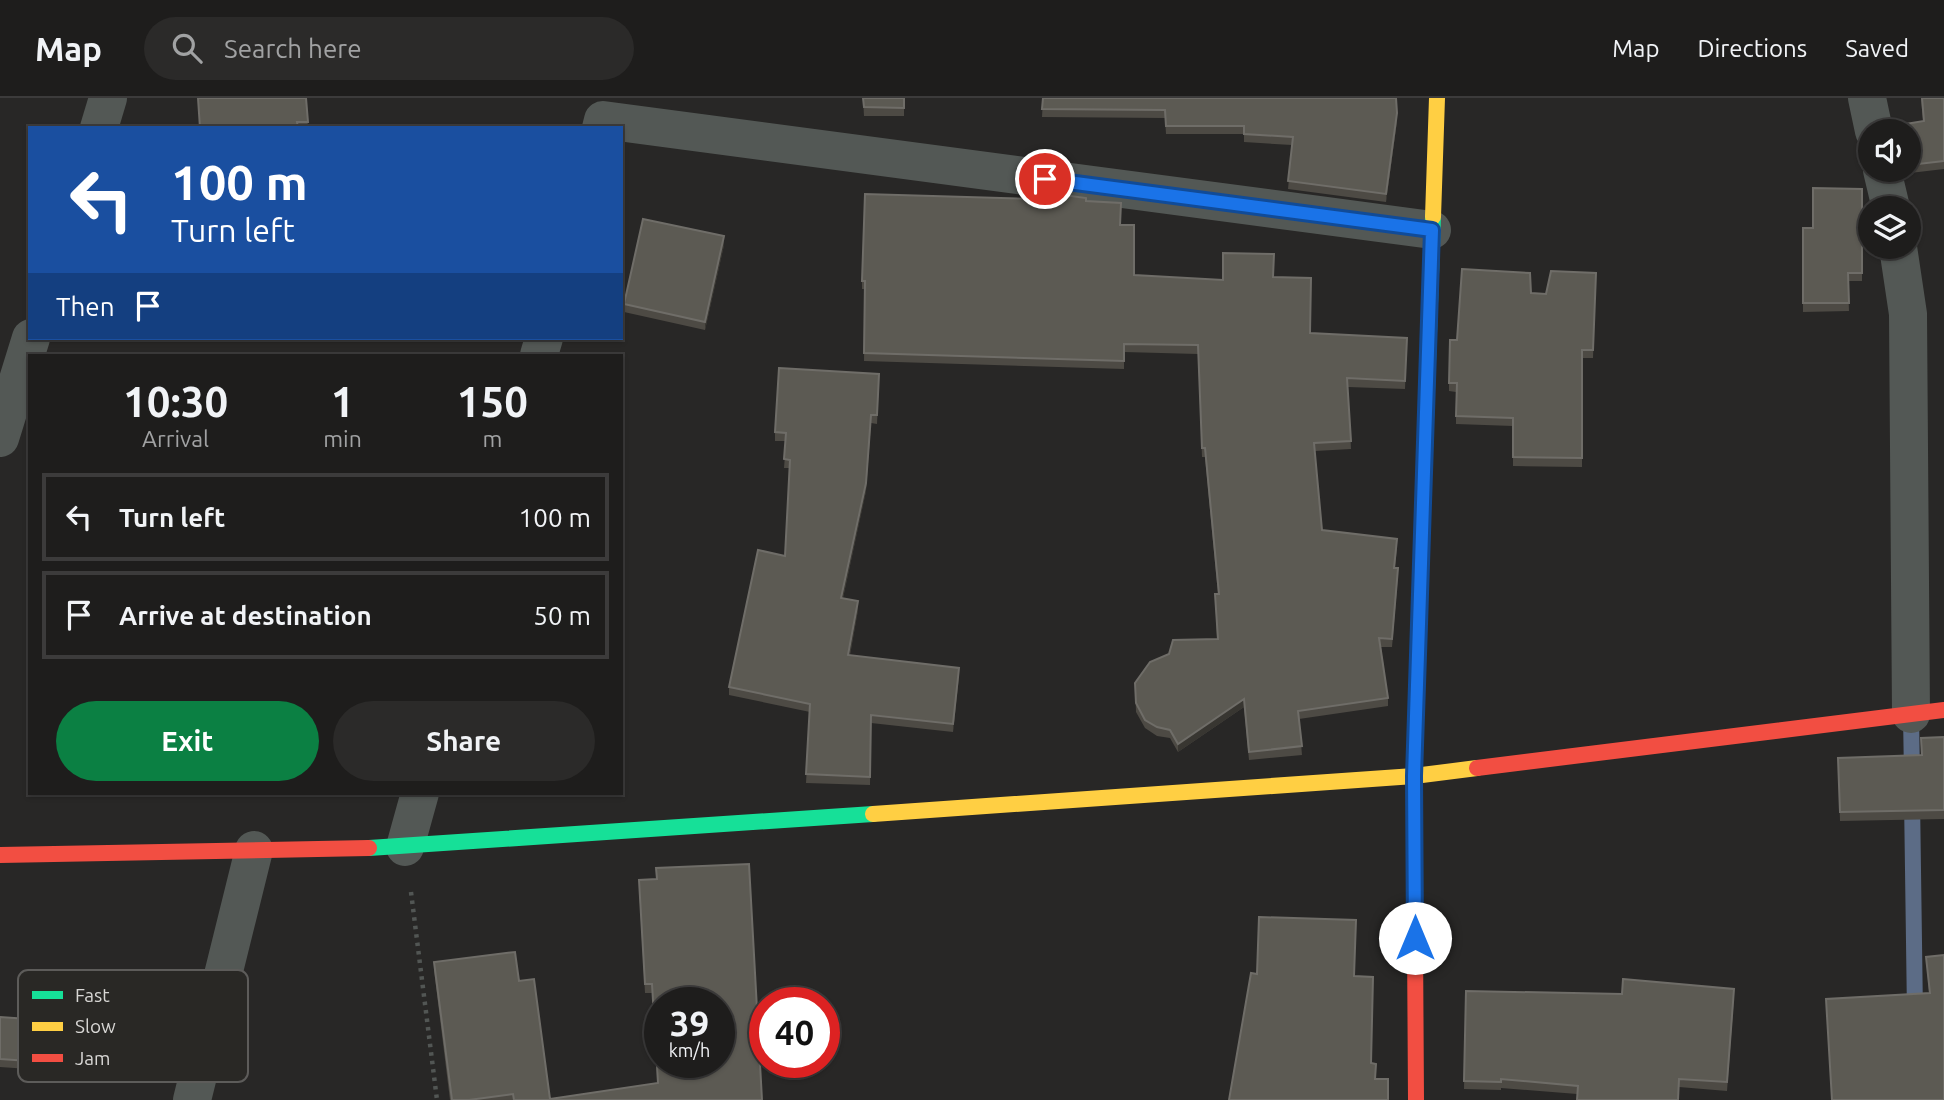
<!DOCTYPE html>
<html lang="en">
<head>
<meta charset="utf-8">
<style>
	:root { --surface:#1e1d1c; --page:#2b2a29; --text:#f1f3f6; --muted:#a1a2a3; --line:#3c3b3b; --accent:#0b8043 }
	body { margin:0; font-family:Ubuntu,sans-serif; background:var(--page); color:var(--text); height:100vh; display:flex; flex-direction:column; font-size:26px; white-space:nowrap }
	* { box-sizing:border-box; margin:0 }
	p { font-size:23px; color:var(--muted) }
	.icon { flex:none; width:38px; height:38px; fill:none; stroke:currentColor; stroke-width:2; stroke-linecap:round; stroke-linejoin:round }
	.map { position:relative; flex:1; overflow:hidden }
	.panel { position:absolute; left:28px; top:256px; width:595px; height:441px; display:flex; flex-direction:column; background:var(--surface); border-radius:0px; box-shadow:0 2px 5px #0004,0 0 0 2px var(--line) }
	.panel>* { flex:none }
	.banner { position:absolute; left:28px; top:28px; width:595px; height:214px; border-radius:0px; box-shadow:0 2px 5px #0004,0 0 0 2px var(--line); background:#1a4fa0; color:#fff; overflow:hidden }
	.tools { position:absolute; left:1858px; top:21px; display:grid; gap:14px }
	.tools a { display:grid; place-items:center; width:63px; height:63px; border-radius:50%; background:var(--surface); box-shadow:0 2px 5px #0004,0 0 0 2px var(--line); font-size:35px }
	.speed { position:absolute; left:644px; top:889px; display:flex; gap:14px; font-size:35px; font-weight:700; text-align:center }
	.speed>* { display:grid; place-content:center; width:91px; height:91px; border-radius:50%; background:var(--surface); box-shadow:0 2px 5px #0004,0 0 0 2px var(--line); line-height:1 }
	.speed small { font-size:18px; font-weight:400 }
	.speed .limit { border:10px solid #d22; background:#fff; color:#111 }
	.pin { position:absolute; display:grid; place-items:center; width:60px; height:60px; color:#fff; margin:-30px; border:4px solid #fff; border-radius:50%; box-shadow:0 2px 7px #0007 }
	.me { position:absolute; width:77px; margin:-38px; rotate:0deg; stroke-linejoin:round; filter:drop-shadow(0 0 5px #0008) }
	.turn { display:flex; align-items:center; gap:24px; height:147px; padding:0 28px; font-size:32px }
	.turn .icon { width:91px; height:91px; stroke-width:2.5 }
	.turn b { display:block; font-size:49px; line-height:60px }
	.then { display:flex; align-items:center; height:66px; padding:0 28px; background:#0003; gap:14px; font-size:26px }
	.eta { display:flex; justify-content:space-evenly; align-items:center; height:119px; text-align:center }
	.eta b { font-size:42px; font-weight:700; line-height:49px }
	.cta { display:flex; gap:14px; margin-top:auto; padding:14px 28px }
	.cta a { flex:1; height:80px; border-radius:42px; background:var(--accent); color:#fff; font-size:28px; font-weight:700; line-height:80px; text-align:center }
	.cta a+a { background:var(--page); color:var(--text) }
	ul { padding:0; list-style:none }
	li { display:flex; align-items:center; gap:21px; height:88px; margin:0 14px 10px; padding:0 14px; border:4px solid var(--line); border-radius:0px }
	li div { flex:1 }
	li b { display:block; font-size:26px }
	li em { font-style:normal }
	header { display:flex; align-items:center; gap:42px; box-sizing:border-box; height:98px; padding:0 35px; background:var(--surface); border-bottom:2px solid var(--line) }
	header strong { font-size:33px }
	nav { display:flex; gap:38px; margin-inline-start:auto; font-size:24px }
	.search { width:490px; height:63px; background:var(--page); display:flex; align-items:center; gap:18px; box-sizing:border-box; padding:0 24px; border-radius:38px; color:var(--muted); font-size:26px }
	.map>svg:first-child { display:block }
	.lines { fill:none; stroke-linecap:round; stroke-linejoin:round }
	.stream { stroke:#5c6c86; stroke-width:16 }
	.path { stroke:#525654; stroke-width:4.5; stroke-dasharray:3.5 5; stroke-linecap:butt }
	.street { stroke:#535855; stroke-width:38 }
	.fast { stroke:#16e098; stroke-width:16 }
	.slow { stroke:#ffcf43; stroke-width:16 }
	.jam { stroke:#f24e42; stroke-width:16 }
	.wall { fill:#4d4a44 }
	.shaded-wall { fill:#383631 }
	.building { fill:#5c5a53; stroke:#6f6d68; stroke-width:2; fill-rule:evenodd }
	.route-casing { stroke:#114b97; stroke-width:18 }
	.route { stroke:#1a73e8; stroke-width:12 }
	.key { fill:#292825; stroke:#5d5c5a; stroke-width:2 }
	.key-label { font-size:19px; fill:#d7d6d4 }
</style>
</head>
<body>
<header>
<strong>Map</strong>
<div class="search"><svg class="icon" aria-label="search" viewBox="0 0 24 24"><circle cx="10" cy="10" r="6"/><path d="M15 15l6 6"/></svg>Search here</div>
<nav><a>Map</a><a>Directions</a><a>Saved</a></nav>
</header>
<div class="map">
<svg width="1944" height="1002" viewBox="0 0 1944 1002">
	<rect width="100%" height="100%" fill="#282726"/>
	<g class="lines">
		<g class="stream">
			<path d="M1911 616 1912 678"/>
			<path d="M1912 700 1915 916"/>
		</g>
		<path class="path" d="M411 794 437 1002"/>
		<g class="street">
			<path d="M1867 0 1874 33"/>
			<path d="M99 30 108 0"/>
			<path d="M601 30 603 22 1432 132"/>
			<path d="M1882 72 1891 110"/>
			<path d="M1898 149 1908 216 1911 616"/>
			<path d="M539 257 544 240"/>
			<path d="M0 340 31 240"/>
			<path d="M405 749 420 695"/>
			<path d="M192 1002 254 752"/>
		</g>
		<g class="fast">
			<path d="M1423 407 1433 119"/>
			<path d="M369 750 873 716"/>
		</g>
		<g class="slow">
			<path d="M1433 119 1437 0"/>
			<path d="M873 716 1414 678 1477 670"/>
		</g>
		<g class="jam">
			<path d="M1477 670 1944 612"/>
			<path d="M0 757 369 750"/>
			<path d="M1416 1002 1414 678 1423 407"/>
		</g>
	</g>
	<g class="wall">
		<path d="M306 0 308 30H199Z"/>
		<path d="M863 0H904V18H864Z"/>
		<path d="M1043 0 1397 23 1386 104 1288 91 1292 47 1244 44V36H1166L1165 20 1042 19Z"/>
		<path d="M1921 0H1944V71L1910 75 1909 66V33H1905V26L1923 23Z"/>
		<path d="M1862 91V183H1848L1849 213 1803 214V130H1813Z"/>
		<path d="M1086 103 1120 127 1134 177 1223 182 1274 179 1310 235 1407 240 1405 291 1348 289 1351 351 1315 353 1322 432 1397 449 1395 470 1398 478 1392 549H1381L1388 600V608L1299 621 1302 657 1249 662 1244 609 1178 654 1170 640 1157 638 1145 630 1136 614 1135 585 1217 541 1215 496H1218L1205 359H1202L1198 256 1124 254V271L864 263 865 191H862V183Z"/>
		<path d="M724 147 705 232 624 214V206Z"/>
		<path d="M1596 175 1593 260H1582V369L1513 368V328L1456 326V294L1449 293V285L1457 242 1546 196Z"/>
		<path d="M879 284 877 326 871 325 866 393 843 500 858 512 850 557 959 578 953 634 871 625 870 687 806 685 810 614 729 597V589L785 458 790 370H784L786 343H775V334Z"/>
		<path d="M1944 639V721L1840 723 1838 660 1922 657Z"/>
		<path d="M201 695H259V697L201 699Z"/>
		<path d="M639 790 762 1002H450L434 872V864L550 1001 658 985 652 895H645Z"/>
		<path d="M1926 859 1944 1002H1832L1826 901 1929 895Z"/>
		<path d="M1466 893 1734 899 1727 993 1679 989 1577 996 1501 990V992L1464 991Z"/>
		<path d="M0 919 177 928 170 965 115 955 116 971H72V974L0 969Z"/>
	</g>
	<g class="shaded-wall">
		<path d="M1397 15V23L1386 104V96Z"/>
		<path d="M724 138V147L705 232V224Z"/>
		<path d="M871 325 866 393 841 508V500Z"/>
		<path d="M858 503V512L848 566V557Z"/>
		<path d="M959 570V578L953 634V626Z"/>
		<path d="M1244 601V609L1178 654V646Z"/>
		<path d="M177 920V928L170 965V957Z"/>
	</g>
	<g class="building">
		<path d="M198 0H306L308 24H297L298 30H200Z"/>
		<path d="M863 0H904V10L864 9Z"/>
		<path d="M1043 0H1396L1397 15 1386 96 1288 83 1293 39 1244 36V28H1166L1165 12 1042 11Z"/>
		<path d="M1922 0H1944V63L1910 67 1909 33H1906L1905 26 1924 23Z"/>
		<path d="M1813 90 1862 91V175H1848L1849 205H1803V130H1813Z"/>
		<path d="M1034 93 1086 100V103L1121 105 1120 127H1134V177L1223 182V155L1274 156 1273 179 1311 180 1310 235 1407 240 1405 283 1347 280 1351 343 1314 345 1322 432 1397 441 1394 470H1398L1392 541 1379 540 1388 600 1298 613 1302 648 1249 654 1244 601 1178 646 1170 632 1157 629 1145 622 1136 605 1135 585 1150 564 1169 556 1173 542 1218 541 1215 496H1219L1205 350H1202L1198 247 1124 246V263L864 255 865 183H862L865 96 1033 101Z"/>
		<path d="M643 121 724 138 705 224 624 206Z"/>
		<path d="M1462 171 1530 175 1531 195 1546 196 1551 173 1596 175 1593 252H1582V360L1513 359V320L1456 318 1457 285H1449L1450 242H1457Z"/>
		<path d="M779 270 879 276 877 317H871L866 385 841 500 858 503 848 557 959 570 953 626 871 617 870 679 806 676 810 606 729 589 758 452 785 458 790 362 784 361 786 335 775 334Z"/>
		<path d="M1944 639V712L1840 714 1838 660 1922 657 1921 640Z"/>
		<path d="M749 766 762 1002H514L513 996 469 1002H452L434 864 515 854 519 883 534 881 550 1001 658 985 652 886H645L639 782 657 781 656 770ZM660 905H719V964H660Z"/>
		<path d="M1259 819 1356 822 1354 878 1373 879 1371 965 1376 966 1375 981H1388V1002H1229L1251 875 1257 876Z"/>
		<path d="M1944 857V1002H1832L1826 901 1930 895 1926 859Z"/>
		<path d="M1623 881 1734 891 1727 984 1679 981 1678 1002H1577L1578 988 1501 981V984L1464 983 1466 893 1622 896Z"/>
		<path d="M126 910 177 920 170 957 115 946 116 962 72 963V966L0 961V919L28 921 29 912Z"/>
	</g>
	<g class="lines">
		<g class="route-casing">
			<path id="route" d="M1045 81 1432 132 1414 678 1415 840"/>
		</g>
		<use href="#route" class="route"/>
	</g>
	<rect x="18" y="872" width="230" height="112" rx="10" class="key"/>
	<rect x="32" y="893" width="31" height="8" fill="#16e098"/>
	<rect x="32" y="924" width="31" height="9" fill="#ffcf43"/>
	<rect x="32" y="956" width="31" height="8" fill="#f24e42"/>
	<g class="key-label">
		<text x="75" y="904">Fast</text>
		<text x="75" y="935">Slow</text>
		<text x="75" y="967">Jam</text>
	</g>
</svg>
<div class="tools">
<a><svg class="icon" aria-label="sound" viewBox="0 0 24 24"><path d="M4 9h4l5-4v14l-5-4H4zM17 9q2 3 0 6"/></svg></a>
<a><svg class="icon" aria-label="layers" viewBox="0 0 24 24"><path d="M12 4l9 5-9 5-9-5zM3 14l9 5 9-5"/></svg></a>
</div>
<div class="speed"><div>39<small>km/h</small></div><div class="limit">40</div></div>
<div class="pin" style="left:1045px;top:81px;background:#d93025"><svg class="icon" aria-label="arrive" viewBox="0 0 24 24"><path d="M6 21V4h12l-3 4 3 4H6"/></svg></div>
<svg class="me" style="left:1415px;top:840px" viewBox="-20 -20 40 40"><circle r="19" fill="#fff"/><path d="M0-13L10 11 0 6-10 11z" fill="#1a73e8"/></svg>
<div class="banner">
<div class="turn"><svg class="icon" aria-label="left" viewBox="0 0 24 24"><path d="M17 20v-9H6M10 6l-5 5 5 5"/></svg><div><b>100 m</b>Turn left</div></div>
<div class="then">Then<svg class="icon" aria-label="arrive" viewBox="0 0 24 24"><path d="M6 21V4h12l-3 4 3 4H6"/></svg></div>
</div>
<section class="panel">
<div class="eta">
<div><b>10:30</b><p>Arrival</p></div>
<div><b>1</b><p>min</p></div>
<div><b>150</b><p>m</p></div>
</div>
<ul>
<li><svg class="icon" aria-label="left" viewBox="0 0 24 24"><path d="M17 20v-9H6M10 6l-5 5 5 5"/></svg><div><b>Turn left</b></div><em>100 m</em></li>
<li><svg class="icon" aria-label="arrive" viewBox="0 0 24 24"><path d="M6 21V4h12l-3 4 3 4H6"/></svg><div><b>Arrive at destination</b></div><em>50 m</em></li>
</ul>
<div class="cta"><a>Exit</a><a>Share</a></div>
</section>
</div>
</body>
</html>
